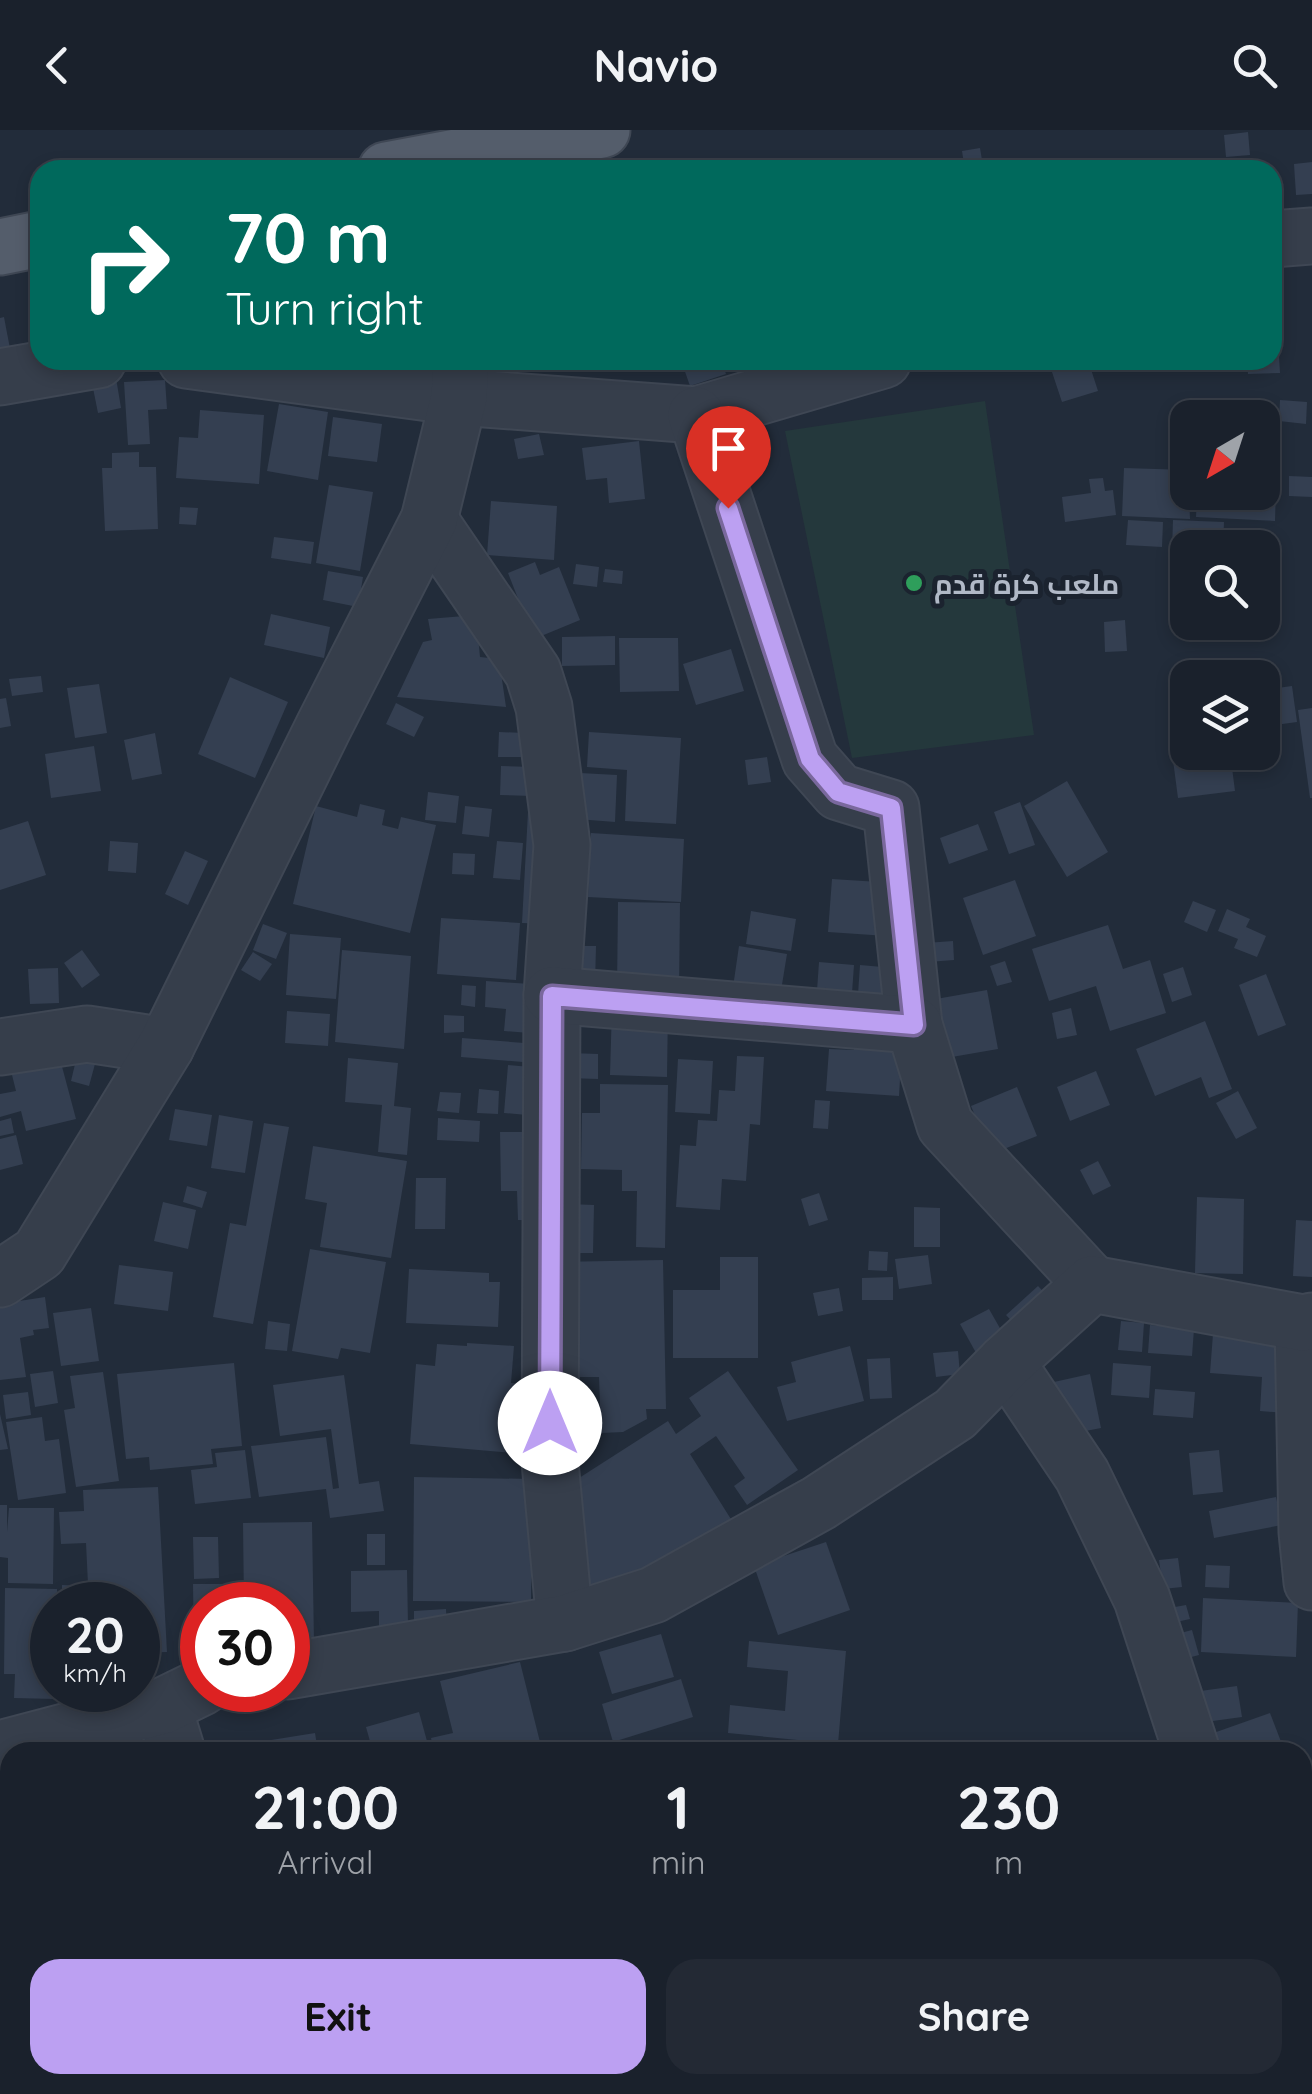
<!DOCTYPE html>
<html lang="en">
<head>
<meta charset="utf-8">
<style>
	:root { --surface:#1a212c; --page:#232934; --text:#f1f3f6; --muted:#9fa3a9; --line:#383e48; --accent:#bca0f2 }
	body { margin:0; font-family:Quicksand,Cairo,sans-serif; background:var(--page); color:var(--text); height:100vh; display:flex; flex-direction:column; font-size:38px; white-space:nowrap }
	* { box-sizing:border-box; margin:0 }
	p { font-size:32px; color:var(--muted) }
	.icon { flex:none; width:55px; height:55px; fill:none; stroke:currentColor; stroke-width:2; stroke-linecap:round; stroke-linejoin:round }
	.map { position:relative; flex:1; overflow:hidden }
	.details { position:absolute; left:0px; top:1612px; width:1312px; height:352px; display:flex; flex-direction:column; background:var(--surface); border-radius:30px 30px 0 0; box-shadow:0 5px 15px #0003,0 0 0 2px var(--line) }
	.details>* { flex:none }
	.top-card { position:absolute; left:30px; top:30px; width:1252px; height:210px; border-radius:30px; box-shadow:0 5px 15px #0003,0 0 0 2px var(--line); background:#00695c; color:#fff; overflow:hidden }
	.needle { width:65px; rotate:219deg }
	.fabs { position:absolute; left:1170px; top:270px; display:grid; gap:20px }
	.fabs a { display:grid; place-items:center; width:110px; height:110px; border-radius:20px; background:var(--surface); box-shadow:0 5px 15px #0003,0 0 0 2px var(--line); font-size:50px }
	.speed { position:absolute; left:30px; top:1452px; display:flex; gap:20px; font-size:50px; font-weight:700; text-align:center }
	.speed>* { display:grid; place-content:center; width:130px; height:130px; border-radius:50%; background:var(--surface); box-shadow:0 5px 15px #0003,0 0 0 2px var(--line); line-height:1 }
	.speed small { font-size:25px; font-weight:400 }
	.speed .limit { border:15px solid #d22; background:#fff; color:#111 }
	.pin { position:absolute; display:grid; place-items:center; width:85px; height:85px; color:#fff; margin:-102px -42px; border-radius:50% 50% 50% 0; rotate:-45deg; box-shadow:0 0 10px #0007 }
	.pin .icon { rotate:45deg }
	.me { position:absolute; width:110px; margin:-55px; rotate:0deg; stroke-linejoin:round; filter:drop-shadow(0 0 8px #0008) }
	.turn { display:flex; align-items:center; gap:35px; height:210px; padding:0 30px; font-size:45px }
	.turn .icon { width:130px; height:130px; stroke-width:2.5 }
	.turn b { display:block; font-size:70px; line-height:85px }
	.eta { display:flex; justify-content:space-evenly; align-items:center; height:170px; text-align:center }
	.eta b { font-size:60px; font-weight:700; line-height:70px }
	.primary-button { display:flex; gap:20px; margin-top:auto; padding:20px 30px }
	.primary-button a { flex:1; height:115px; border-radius:30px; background:var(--accent); color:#111; font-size:40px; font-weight:700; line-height:115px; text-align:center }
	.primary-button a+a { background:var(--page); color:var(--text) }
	header { display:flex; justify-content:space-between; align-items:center; height:130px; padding:0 30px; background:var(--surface); font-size:45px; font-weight:700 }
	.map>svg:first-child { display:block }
	.pitch { fill:#24383c }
	.building { fill:#343f51 }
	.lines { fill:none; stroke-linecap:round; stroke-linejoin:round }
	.minor-casing { stroke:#3f4754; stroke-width:59 }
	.major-casing { stroke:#3f4754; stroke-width:59 }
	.minor { stroke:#363e4b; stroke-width:55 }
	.major { stroke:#545d6b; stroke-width:55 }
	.route-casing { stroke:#7a689d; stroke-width:25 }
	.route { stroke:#bca0f2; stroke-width:18 }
	.leisure-dot { fill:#2e9e5b; stroke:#1b232f; stroke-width:4 }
	.labels { text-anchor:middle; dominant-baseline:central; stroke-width:10; stroke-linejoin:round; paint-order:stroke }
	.poi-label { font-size:28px; font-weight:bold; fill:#b1b9c7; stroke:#1b232f; text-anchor:start }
</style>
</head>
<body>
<header><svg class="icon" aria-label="back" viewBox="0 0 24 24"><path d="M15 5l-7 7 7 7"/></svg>Navio<svg class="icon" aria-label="search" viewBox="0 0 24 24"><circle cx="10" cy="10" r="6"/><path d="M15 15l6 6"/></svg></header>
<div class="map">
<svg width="1312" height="1964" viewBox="0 0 1312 1964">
	<rect width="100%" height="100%" fill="#222c3a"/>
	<path class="pitch" d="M985 271 1034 605 852 628 785 301Z"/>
	<g class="building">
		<path d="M1248 2 1250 25 1226 27 1224 5Z"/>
		<path d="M980 18 982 30 964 34 962 21Z"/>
		<path d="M1312 32V64L1296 65 1294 34Z"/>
		<path d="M4 187 11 224 0 226V188Z"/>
		<path d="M1278 211 1280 243 1248 244 1247 230H1272V212Z"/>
		<path d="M691 230H721L726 244 690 256 682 233Z"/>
		<path d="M736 230H762L764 240 738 243Z"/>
		<path d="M1039 230H1088L1098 261 1062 272 1050 236 1042 238Z"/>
		<path d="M116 248 121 278 98 283 92 253Z"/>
		<path d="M165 250 167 279 148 280 150 314 128 315 124 252Z"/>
		<path d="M1280 270 1307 272 1306 294 1279 291Z"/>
		<path d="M279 274 328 282 318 350 267 341Z"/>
		<path d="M200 280 264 285 259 354 176 348 179 307 198 308Z"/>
		<path d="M333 287 382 294 377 332 328 326Z"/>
		<path d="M539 304 544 325 518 329 514 309Z"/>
		<path d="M639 311 645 369 609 373 607 348 586 350 582 318Z"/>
		<path d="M139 322V337H156L158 399 105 401 102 338H112V323Z"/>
		<path d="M1262 324H1277L1275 391 1196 387 1197 362H1262Z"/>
		<path d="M1124 338 1188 340 1190 389 1122 386Z"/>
		<path d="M1289 346 1312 347V367L1289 366Z"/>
		<path d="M1103 348 1105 361 1113 360 1116 385 1065 392 1062 367 1091 363 1089 349Z"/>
		<path d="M329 355 373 362 360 441 316 433Z"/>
		<path d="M491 371 557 376 554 430 487 425Z"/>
		<path d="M180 377 198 378 196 395 179 394Z"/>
		<path d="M1128 390 1163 392 1162 417 1126 415Z"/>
		<path d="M1173 390 1224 392 1223 418 1172 421Z"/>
		<path d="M274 407 314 412 311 434 271 428Z"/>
		<path d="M535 432 540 445 559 437 580 490 534 509 508 443Z"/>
		<path d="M576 434 599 437 597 457 573 454Z"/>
		<path d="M605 439 623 441 622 454 603 452Z"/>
		<path d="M328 441 363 447 358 477 323 470Z"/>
		<path d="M271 484 330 497 324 528 264 515Z"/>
		<path d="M476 485 480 527 499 529 506 577 397 567 423 512 432 510 428 489Z"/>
		<path d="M1125 490 1127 521 1105 522 1104 492Z"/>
		<path d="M615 506V535L562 536V507Z"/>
		<path d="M619 508H678L679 561 620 562Z"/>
		<path d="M731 519 744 561 696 575 683 534Z"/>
		<path d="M41 546 43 562 12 566 9 549Z"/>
		<path d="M230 547 288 572 255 648 198 624Z"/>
		<path d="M99 554 107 603 75 608 67 558Z"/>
		<path d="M1292 556 1297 592 1275 595 1270 559Z"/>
		<path d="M6 568 11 596 0 598V569Z"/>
		<path d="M396 573 424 587 414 607 386 594Z"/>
		<path d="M1312 578V668H1310L1298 580Z"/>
		<path d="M499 602 524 603 523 627H498Z"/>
		<path d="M589 602 681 608 676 694 625 691 627 640 587 637Z"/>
		<path d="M155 603 162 644 132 650 124 610Z"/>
		<path d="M1188 613V622H1230L1235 661 1178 668 1171 615Z"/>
		<path d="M94 616 101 661 51 668 45 624Z"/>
		<path d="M767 627 771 652 748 655 745 630Z"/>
		<path d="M501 636 533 637 532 666 500 665Z"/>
		<path d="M580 643 617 645 615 692 577 689Z"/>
		<path d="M1067 651 1108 722 1067 747 1024 676Z"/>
		<path d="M428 662 459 666 456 693 425 690Z"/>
		<path d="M1020 672 1035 715 1009 724 994 682Z"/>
		<path d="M360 674 385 680 382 695 398 699 401 687 436 695 410 803 293 774 316 676 357 687Z"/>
		<path d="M465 676 492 679 489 707 462 704Z"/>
		<path d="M528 682 554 683 549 794 522 793Z"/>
		<path d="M28 691 46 745 0 760V700Z"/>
		<path d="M978 694 988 720 949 734 940 708Z"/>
		<path d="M591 703 684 709 681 772 588 767Z"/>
		<path d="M110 711 138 713 136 743 108 741Z"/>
		<path d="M497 711 523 713 520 750 493 748Z"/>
		<path d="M185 721 208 731 188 775 165 764Z"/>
		<path d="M453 723 475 724 474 745 452 744Z"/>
		<path d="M832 749 879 752 887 806 828 802Z"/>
		<path d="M1015 750 1036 806 983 825 963 768Z"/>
		<path d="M1193 771 1216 780 1207 802 1184 792Z"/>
		<path d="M618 772 680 773 679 862 617 860Z"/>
		<path d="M1227 779 1250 789 1246 797 1266 806 1257 827 1234 818 1238 809 1218 801Z"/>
		<path d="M751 781 796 789 791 821 746 814Z"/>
		<path d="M441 788 520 793 516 850 437 844Z"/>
		<path d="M263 794 287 803 276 829 253 820Z"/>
		<path d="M1108 795 1123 839 1150 830 1166 883 1110 901 1096 856 1049 871 1032 819Z"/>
		<path d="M290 804 341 808 336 869 286 865Z"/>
		<path d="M953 811 954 830 928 832 926 813Z"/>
		<path d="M564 816H596L595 855 563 854Z"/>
		<path d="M739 816 787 824 779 873 732 864Z"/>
		<path d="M82 820 100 845 82 858 64 833Z"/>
		<path d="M342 820 411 826 404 919 335 912Z"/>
		<path d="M253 822 272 834 260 851 241 840Z"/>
		<path d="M1005 831 1012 852 997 856 990 836Z"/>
		<path d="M819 832 854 835 851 877 816 875Z"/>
		<path d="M860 835 894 838 892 882 857 879Z"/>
		<path d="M1183 837 1192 865 1172 872 1163 844Z"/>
		<path d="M58 838 59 873 30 874 28 839Z"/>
		<path d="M1266 844 1286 895 1258 906 1239 855Z"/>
		<path d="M486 851 545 855 542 904 504 901 506 879 485 877Z"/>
		<path d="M462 855 476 856 475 877 461 875Z"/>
		<path d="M987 860 998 919 946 928 936 869Z"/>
		<path d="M612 877 668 879 667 947 610 945Z"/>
		<path d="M1071 878 1077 905 1057 909 1052 883Z"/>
		<path d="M287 881 330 884 328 916 285 913Z"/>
		<path d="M444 885 464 886V902L444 903Z"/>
		<path d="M1205 891 1232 959 1209 968 1201 947 1155 966 1136 919Z"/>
		<path d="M856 895 903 898 899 966 826 961 829 919 854 920Z"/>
		<path d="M462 908 524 913 523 932 461 927Z"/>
		<path d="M569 923 598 924V949L568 948Z"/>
		<path d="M737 926 764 927 760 995 750 994 746 1051 722 1049 720 1080 676 1077 680 1015 696 1016 698 990 717 991 719 960 735 961Z"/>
		<path d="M348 928 398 933 394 976 411 978 407 1025 378 1022 382 975 345 972Z"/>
		<path d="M60 929 76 989 26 1001 21 981 0 987V964L16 961 11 941Z"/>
		<path d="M678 929 713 931 710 984 675 982Z"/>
		<path d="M76 930 95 934 89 956 71 951Z"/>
		<path d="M508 935 542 938 538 986 504 983Z"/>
		<path d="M1096 941 1110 975 1070 991 1057 957Z"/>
		<path d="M600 954 668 955 665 1118 636 1117 637 1061H622V1040L581 1039 582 983H600Z"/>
		<path d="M1017 957 1037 1006 991 1024 971 976Z"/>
		<path d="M479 959 499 961 498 984 477 983Z"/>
		<path d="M1238 961 1257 998 1236 1009 1216 973Z"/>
		<path d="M440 962 461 963 459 983 437 981Z"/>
		<path d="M815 970 830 971 828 999 813 998Z"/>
		<path d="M175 979 212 985 207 1016 169 1010Z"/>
		<path d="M219 985 253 991 245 1043 211 1038Z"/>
		<path d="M11 988 14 1003 0 1006V991Z"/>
		<path d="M438 988 480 991 479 1012 437 1010Z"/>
		<path d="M264 993 289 997 253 1194 213 1187 230 1093 246 1096Z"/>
		<path d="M500 1002H544L545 1090H518L517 1061H501Z"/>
		<path d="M16 1005 23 1034 0 1040V1009Z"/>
		<path d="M313 1016 407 1031 391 1128 320 1117 327 1073 305 1069Z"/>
		<path d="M1098 1031 1111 1056 1093 1065 1080 1040Z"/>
		<path d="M416 1048H446L445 1099H415Z"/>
		<path d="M187 1056 207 1062 202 1078 183 1072Z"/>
		<path d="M819 1063 828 1090 809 1096 801 1069Z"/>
		<path d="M1197 1067 1244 1069 1243 1144 1195 1143Z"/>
		<path d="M163 1072 196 1080 188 1119 154 1111Z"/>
		<path d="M568 1074 594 1075 593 1123H567Z"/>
		<path d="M914 1077 940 1078V1117H914Z"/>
		<path d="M1296 1090 1312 1091V1147L1293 1146Z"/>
		<path d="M310 1119 386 1132 370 1223 341 1218 338 1229 292 1221Z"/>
		<path d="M869 1121 888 1122 887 1141 868 1140Z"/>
		<path d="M928 1125 932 1154 899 1159 895 1129Z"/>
		<path d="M720 1127H758V1228H673V1160H720Z"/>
		<path d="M663 1130 666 1279H646L647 1289 623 1302 601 1303 599 1247H559L556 1132Z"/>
		<path d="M119 1135 173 1142 168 1181 114 1174Z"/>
		<path d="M409 1139 489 1143V1152H500L498 1197 406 1193Z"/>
		<path d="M893 1147V1170H862V1148Z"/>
		<path d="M1038 1156 1052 1171 1021 1201 1006 1185Z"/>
		<path d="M839 1158 843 1181 818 1186 813 1163Z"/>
		<path d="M45 1167 49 1198 33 1200 34 1205 20 1208 26 1247 0 1250V1174Z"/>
		<path d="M91 1178 99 1231 61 1236 53 1183Z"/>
		<path d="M989 1179 1009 1214 980 1230 960 1194Z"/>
		<path d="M268 1191 290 1194 287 1221 265 1219Z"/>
		<path d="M1121 1191 1144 1193 1142 1222 1118 1220Z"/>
		<path d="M1214 1191 1292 1197 1286 1283 1260 1281 1262 1247 1210 1243Z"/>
		<path d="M1150 1195 1194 1199 1192 1226 1148 1223Z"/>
		<path d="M467 1213 514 1216 511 1253 540 1255 535 1325 410 1314 416 1234 435 1236 437 1214 467 1216Z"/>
		<path d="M850 1216 864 1271 787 1291 777 1257 796 1252 791 1232Z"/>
		<path d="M958 1221 960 1244 936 1247 933 1223Z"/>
		<path d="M890 1228 892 1268 870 1269 867 1229Z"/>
		<path d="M234 1233 242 1316 211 1319 213 1334 150 1340 149 1327 126 1329 117 1244Z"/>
		<path d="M1113 1233 1151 1236 1149 1268 1111 1265Z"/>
		<path d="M53 1241 58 1273 35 1277 30 1244Z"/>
		<path d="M728 1241 798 1340 747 1375 734 1356 745 1348 716 1306 690 1324 734 1394 589 1482 565 1357 668 1291 676 1304 701 1286 689 1268Z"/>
		<path d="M103 1242 119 1351 76 1357 64 1280 75 1278 70 1246Z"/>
		<path d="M1090 1244 1101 1298 1065 1305 1054 1252Z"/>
		<path d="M344 1245 359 1354 379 1351 384 1381 330 1388 326 1359 259 1367 251 1316 326 1307 333 1359 339 1358 331 1299 280 1306 273 1255Z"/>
		<path d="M1155 1259 1195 1262 1193 1288 1153 1285Z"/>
		<path d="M28 1262 31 1285 6 1289 3 1265Z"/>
		<path d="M0 1284 8 1319 0 1320Z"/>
		<path d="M42 1287 45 1311 59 1309 66 1363 18 1370 6 1292Z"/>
		<path d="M245 1320 251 1368 195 1374 191 1340 217 1337 215 1323Z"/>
		<path d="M1219 1320 1223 1362 1193 1365 1189 1323Z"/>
		<path d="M414 1347 532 1349 531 1472 413 1471Z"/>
		<path d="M158 1357 167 1522 138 1523V1475H89L86 1413 61 1414 59 1382 84 1381 83 1360Z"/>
		<path d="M1276 1367 1282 1395 1214 1408 1209 1381Z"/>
		<path d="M0 1375H7V1402L9 1378H54L53 1454 8 1453V1428L0 1427Z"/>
		<path d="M312 1392 314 1513 288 1514V1475H244L243 1393Z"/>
		<rect x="367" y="1404" width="18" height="31"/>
		<path d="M193 1407H218L219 1448 194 1449Z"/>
		<path d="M826 1412 850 1480 778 1505 754 1436Z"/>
		<path d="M1178 1428 1182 1457 1163 1459 1159 1430Z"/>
		<path d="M1206 1435 1230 1436 1229 1458 1205 1457Z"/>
		<path d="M407 1440 408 1495 379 1496V1481L351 1482V1441Z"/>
		<path d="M193 1454H233V1475H202V1521H194Z"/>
		<path d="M62 1455 83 1456V1475H62Z"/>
		<path d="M5 1458 57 1459V1475H52L55 1569 14 1568 15 1544H4Z"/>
		<path d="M1203 1468 1298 1473 1296 1527 1201 1522Z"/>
		<path d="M1186 1475 1190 1489 1167 1494 1164 1479Z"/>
		<path d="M446 1479 447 1502 414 1503V1481Z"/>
		<path d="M1192 1500 1199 1525 1180 1530 1173 1505Z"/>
		<path d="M661 1504 674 1547 612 1564 599 1522Z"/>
		<path d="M749 1511 846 1521 838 1614 728 1603 730 1575 785 1581 788 1541 747 1537Z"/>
		<path d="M520 1532 540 1612 507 1622H434L431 1608 453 1603 440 1551Z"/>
		<path d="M681 1549 693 1587 613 1612 602 1574Z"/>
		<path d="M1237 1556 1242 1587 1198 1593 1193 1562Z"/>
		<path d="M419 1582 430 1622H373L366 1597Z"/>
		<path d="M1270 1583 1285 1622H1211L1205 1606Z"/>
		<path d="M315 1603 318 1622H253L252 1613Z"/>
		<path d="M693 1611 694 1622H634L633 1620Z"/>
		<path d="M1312 1692V1726L1302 1729V1696Z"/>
		<path d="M10 1754V1830L0 1831V1755Z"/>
		<path d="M10 1834V1894L0 1895V1835Z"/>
		<path d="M10 1906V1939L3 1940 0 1908Z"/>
		<path d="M537 1955H598L599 1964H539Z"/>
		<path d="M673 1955H723L725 1964H675Z"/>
	</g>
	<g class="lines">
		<g class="minor-casing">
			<g id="minor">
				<path d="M1272 109 1312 106"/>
				<path d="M186 230 459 267 696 285 883 230"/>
				<path d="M0 247 98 230"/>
				<path d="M696 285 810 629 839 662 891 678 914 895"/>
				<path d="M429 390 533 542 544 577 562 715 552 865 550 1332 565 1493"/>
				<path d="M552 865 914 895 945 995 1092 1154"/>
				<path d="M0 917 87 904 166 916"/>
				<path d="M0 1149 39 1123 166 916 323 598 429 390 459 267 461 230"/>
				<path d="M1303 1193 1307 1402 1312 1452"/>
				<path d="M1006 1232 1082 1345 1142 1469 1192 1622"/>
				<path d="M288 1541 565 1493 653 1465 819 1373 955 1284 1006 1232 1092 1154 1303 1193 1312 1191"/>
				<path d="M163 1576 177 1622"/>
				<path d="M0 1619 163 1576 202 1557"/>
				<path d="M1302 1815 1312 1818"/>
				<path d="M278 1955 281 1964"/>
			</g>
		</g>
		<g class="major-casing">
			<g id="major">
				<path d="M386 40 602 0"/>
				<path d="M0 117 40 109"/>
			</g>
		</g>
		<use href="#minor" class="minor"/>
		<use href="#major" class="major"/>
	</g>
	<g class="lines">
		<g class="route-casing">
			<path id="route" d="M550 1293 552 866 914 895 891 678 838 662 810 629 728 378"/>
		</g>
		<use href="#route" class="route"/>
	</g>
	<circle class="leisure-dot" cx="914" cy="453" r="10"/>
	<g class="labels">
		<g class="poi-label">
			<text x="934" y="453">ملعب كرة قدم</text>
		</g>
	</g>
</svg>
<div class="fabs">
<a><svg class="needle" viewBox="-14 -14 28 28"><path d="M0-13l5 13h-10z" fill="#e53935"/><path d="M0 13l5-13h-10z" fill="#9fa3a9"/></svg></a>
<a><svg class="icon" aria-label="search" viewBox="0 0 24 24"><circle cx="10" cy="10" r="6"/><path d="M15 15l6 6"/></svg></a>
<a><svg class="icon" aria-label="layers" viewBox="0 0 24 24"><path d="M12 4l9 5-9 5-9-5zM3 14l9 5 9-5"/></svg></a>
</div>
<div class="speed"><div>20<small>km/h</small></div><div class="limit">30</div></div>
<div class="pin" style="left:728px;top:378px;background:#d93025"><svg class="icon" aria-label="arrive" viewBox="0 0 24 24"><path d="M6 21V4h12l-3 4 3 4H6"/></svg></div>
<svg class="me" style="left:550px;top:1293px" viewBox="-20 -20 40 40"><circle r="19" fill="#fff"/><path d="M0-13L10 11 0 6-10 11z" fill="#bca0f2"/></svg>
<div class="top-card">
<div class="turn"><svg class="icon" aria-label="right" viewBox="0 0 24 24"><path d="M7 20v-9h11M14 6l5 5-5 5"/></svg><div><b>70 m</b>Turn right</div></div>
</div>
<section class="details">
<div class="eta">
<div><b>21:00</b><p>Arrival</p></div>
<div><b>1</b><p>min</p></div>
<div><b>230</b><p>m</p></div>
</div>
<div class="primary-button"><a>Exit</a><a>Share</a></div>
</section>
</div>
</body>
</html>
